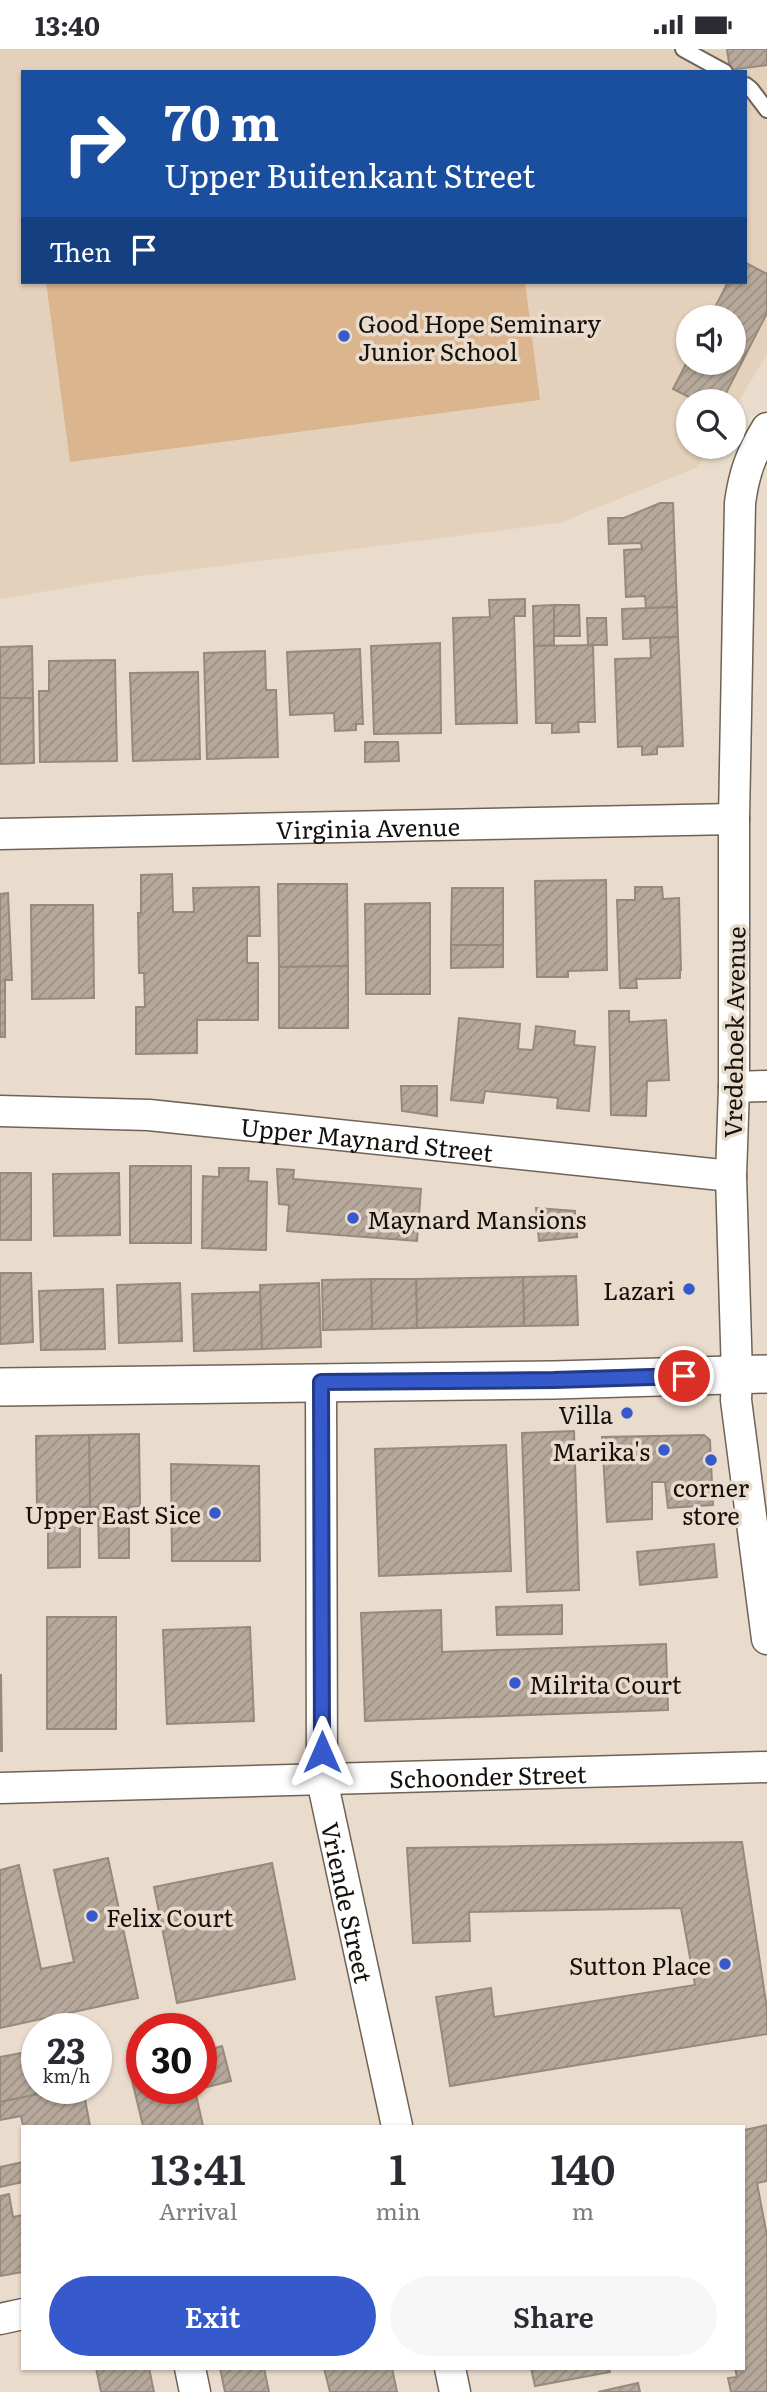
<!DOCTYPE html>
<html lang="en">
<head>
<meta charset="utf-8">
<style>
	:root { --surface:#fff; --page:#f7f7f7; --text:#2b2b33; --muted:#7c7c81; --accent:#365acb }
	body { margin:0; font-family:Literata,serif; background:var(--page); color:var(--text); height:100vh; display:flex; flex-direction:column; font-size:26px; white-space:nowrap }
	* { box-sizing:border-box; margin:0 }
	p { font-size:23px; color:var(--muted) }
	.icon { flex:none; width:38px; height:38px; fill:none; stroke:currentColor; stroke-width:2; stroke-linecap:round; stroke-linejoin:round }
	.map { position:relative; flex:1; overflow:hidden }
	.details { position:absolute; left:21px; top:2076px; width:724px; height:245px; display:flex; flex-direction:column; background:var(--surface); border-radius:0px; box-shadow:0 2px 5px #0004 }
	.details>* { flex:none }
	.top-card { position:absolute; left:21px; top:21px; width:726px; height:214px; border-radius:0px; box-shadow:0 2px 5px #0004; background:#1a4fa0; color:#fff; overflow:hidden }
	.buttons { position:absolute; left:676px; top:256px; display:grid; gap:14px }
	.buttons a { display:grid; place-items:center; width:70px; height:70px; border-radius:50%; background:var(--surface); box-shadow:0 2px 5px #0004; font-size:35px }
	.speed { position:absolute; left:21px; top:1964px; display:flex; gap:14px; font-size:35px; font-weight:700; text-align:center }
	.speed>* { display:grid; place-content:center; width:91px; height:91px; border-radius:50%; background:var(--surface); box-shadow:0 2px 5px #0004; line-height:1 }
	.speed small { font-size:18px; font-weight:400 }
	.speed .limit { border:10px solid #d22; background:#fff; color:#111 }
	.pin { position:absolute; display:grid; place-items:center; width:60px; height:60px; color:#fff; margin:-30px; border:4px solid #fff; border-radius:50%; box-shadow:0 2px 7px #0007 }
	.me { position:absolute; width:77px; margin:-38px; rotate:0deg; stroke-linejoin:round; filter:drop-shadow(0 0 5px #0008) }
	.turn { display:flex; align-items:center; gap:24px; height:147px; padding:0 28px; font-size:32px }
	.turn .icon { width:91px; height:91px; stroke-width:2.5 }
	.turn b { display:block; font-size:49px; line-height:60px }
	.then { display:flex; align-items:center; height:66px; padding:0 28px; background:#0003; gap:14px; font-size:26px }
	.eta { display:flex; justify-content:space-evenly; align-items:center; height:119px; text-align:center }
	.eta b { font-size:42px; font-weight:600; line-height:49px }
	.button { display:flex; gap:14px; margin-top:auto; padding:14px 28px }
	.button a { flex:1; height:80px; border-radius:42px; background:var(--accent); color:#fff; font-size:28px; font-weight:600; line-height:80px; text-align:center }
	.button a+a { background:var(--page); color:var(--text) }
	.status { display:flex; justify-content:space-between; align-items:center; height:49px; padding:0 35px; background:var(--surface); direction:ltr }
	.status svg { height:19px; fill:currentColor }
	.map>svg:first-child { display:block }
	.built { fill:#e4d1bc; fill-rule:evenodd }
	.pitch { fill:#dab58e }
	.building { fill:url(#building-hatch); stroke:#978a7d; stroke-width:2 }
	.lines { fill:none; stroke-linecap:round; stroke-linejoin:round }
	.service-casing { stroke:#6f6256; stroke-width:18 }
	.minor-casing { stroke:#6f6256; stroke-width:33 }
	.tertiary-casing { stroke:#6f6256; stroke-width:40 }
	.service { stroke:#fff; stroke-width:14 }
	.minor { stroke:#fff; stroke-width:30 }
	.tertiary { stroke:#fff; stroke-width:37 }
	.route-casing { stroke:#233a84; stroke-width:18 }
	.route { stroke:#365acb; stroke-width:12 }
	.poi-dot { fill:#365acb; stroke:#eadccd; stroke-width:2.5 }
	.labels { text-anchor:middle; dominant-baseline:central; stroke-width:7; stroke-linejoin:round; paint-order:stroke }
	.poi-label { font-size:24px; fill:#14100b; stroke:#eadccd; text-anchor:end }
	.street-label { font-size:24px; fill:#14100b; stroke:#eadccd }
</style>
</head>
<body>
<div class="status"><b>13:40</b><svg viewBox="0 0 49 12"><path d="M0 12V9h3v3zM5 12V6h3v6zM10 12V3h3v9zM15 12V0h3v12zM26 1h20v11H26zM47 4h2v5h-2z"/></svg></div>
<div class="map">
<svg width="767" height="2343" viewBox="0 0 767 2343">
	<defs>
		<pattern id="building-hatch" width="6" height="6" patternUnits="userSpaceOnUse" patternTransform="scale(1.75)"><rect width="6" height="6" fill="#b6a99b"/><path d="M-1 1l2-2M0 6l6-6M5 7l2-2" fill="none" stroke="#9c9084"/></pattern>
	</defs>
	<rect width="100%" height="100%" fill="#eadccd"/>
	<path class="built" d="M0 0H767V306L733 361V352H688V397H711L698 418 560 474 119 530 0 550ZM23 23H746V233H23ZM688 268H733V313H688Z"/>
	<path class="pitch" d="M46 233H525L540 351 70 413Z"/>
	<g class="building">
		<path d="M727 0H767V16L730 21Z"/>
		<path d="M746 214 767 225V264L722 352H697L673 340 688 311V313H733V268H710L728 233H746Z"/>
		<path d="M660 454H673L677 558 646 559 645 547 626 548 624 501 642 500 641 494 609 495 608 469H624Z"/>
		<path d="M525 550V567H514L517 674 456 675 453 569 490 568 489 551Z"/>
		<path d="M554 556H579L580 587H554Z"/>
		<path d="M554 556V596L534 597 533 557Z"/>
		<path d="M677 558 678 588 623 590 622 560Z"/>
		<path d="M587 569H606L607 596H588Z"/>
		<path d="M678 588 683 697 657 698V705L642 706V697L618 698 615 610 651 609 650 589Z"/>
		<path d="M440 594 441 684 374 685 371 597Z"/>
		<path d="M593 596 595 673H578L579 683 552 684V674H536L534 597Z"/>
		<path d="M32 597 33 649H0V598Z"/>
		<path d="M360 600 363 675H356V681L335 682 334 664 290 666 287 603Z"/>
		<path d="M265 602 266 641H276L278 708 207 710 204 604Z"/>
		<path d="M115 611 117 712 40 713 39 642H49V612Z"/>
		<path d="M198 623 200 710 133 712 130 624Z"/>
		<path d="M0 649H33L34 714 0 715Z"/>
		<path d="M365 693H398L399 712 365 713Z"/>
		<path d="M172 825 173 863H194L193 839 259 838 260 887H247V914H258V971H197V1004L136 1005V958H145L144 924H139L138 864H141V826Z"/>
		<path d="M606 831 607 921 568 922V928H537L535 832Z"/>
		<path d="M278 835H347L348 917 279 918Z"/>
		<path d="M635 838H662L663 850 679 849 681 921H680V929L636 930 637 939H620L617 851H635Z"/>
		<path d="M452 839H503V896H451Z"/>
		<path d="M8 844 12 931H5V988H0V845Z"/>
		<path d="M430 854V945H366L365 855Z"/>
		<path d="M31 856H93L94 949 32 950Z"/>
		<path d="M451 896H503V918L451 919Z"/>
		<path d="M348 917V979H279V918Z"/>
		<path d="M609 962H629V973L666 971 669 1031 647 1032 646 1067 611 1066Z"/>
		<path d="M459 969 520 975 518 1000 533 1001 536 977 575 982 574 996 595 998 589 1062 557 1059 558 1049 485 1042 483 1054 451 1051Z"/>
		<path d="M401 1037H437V1067L402 1062Z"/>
		<rect x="130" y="1117" width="61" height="77"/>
		<path d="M219 1119H249L248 1132 267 1133 266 1201 202 1199 203 1127 219 1128Z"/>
		<path d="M277 1120 294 1121 293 1130 421 1140 417 1192 287 1182 289 1156 279 1155Z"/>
		<rect x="0" y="1124" width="31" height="67"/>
		<path d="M119 1124 120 1186 54 1187 53 1125Z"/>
		<path d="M536 1159 575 1162 577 1188 539 1192Z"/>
		<path d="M0 1224H31L33 1293 0 1295Z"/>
		<path d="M576 1227 578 1276 524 1277 523 1228Z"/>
		<path d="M523 1228 524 1277 417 1279 416 1230Z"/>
		<path d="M371 1230H416L417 1279 372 1280Z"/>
		<path d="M371 1230 372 1280 323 1281 322 1231Z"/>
		<path d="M180 1234 182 1292 119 1294 117 1236Z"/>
		<path d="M319 1234 321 1298 262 1300 260 1236Z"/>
		<path d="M103 1240 105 1300 41 1301 39 1242Z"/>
		<path d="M260 1243 262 1300 194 1302 192 1245Z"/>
		<path d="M574 1382 579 1541 527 1543 522 1384Z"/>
		<path d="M139 1385 140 1457 129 1458V1509H99L98 1458H90L89 1386Z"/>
		<path d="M89 1386 90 1458H80V1518L48 1519V1458L37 1459 36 1387Z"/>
		<path d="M704 1386 710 1391 713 1456 668 1459 665 1433H652V1470L607 1473 602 1388Z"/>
		<path d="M506 1396 511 1522 379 1527 375 1400Z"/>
		<path d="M171 1415 259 1417 260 1512H172Z"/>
		<path d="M714 1495 717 1528 640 1536 637 1503Z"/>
		<path d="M562 1556V1585L497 1586 496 1558Z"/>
		<path d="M441 1561 442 1603 666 1595 668 1661 365 1672 361 1564Z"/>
		<rect x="47" y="1568" width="69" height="112"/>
		<path d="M250 1578 254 1672 167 1675 163 1581Z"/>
		<path d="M0 1626H1L2 1702H0Z"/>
		<path d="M742 1793 767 1960V1985L450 2037 436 1948 491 1939 494 1968 695 1936 681 1859 469 1863 470 1892 413 1894 407 1799Z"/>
		<path d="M108 1809 138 1949 0 1979V1821L19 1816 41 1920 74 1913 54 1821Z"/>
		<path d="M272 1814 295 1930 177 1954 154 1838Z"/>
		<path d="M222 1997 231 2032 195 2041 203 2077H143L129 2019 142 2016V2039H201V2003Z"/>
		<path d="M37 2001V2039H68L0 2053V2008Z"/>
		<path d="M68 2039H83L90 2077H23L21 2067 0 2071V2053Z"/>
		<path d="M767 2076V2132L757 2134 767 2187V2343H731L728 2329 737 2328 735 2319H744V2081Z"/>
		<path d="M23 2113V2133L0 2138V2118Z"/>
		<path d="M9 2145 13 2168 23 2166V2223L0 2227V2147Z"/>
		<path d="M96 2319H149L154 2343H101Z"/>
		<path d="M220 2319H264L269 2343H225Z"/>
		<path d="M324 2319H392L397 2343H330Z"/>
		<path d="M531 2319H609L610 2323 535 2337Z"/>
		<path d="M638 2334 640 2343H598Z"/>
	</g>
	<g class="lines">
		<g class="service-casing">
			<g id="service">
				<path d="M683 0 725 23"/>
				<path d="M746 36 751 40 767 61"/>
			</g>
		</g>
		<g class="minor-casing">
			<g id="minor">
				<path d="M767 379C751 405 744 424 740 454L734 770V1038L731 1127 737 1326 736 1351 767 1590"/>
				<path id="s1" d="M0 785 734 770"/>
				<path d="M734 1038 767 1037"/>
				<path id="s2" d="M0 1062 149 1066 731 1127"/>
				<path id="s3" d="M321 1333 322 1731 397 2077"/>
				<path id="s4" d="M0 1739 767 1718"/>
				<path d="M0 2270 23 2265"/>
				<path d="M190 2319 195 2343"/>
				<path d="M450 2319 455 2343"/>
			</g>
		</g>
		<g class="tertiary-casing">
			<path id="tertiary" d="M0 1338 554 1331 767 1325"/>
		</g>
		<use href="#service" class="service"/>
		<use href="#minor" class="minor"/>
		<use href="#tertiary" class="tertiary"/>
	</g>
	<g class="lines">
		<g class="route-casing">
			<path id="route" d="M322 1703 321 1333 554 1331 684 1327"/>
		</g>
		<use href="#route" class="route"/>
	</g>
	<g class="poi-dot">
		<circle cx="344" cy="287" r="7"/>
		<circle cx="353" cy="1169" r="7"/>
		<circle cx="689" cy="1240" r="7"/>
		<circle cx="627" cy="1364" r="7"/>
		<circle cx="664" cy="1401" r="7"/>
		<circle cx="711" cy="1411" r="7"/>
		<circle cx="215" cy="1464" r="7"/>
		<circle cx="515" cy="1634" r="7"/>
		<circle cx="92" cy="1867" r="7"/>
		<circle cx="725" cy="1915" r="7"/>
	</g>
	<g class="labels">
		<g class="poi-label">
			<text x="358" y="273" text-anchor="start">Good Hope Seminary<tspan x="358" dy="28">Junior School</tspan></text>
			<text x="367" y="1169" text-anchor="start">Maynard Mansions</text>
			<text x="675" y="1240">Lazari</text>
			<text x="613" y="1364">Villa</text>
			<text x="650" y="1401">Marika's</text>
			<text x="711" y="1437" text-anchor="middle">corner<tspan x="711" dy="28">store</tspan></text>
			<text x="201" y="1464">Upper East Sice</text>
			<text x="529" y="1634" text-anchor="start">Milrita Court</text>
			<text x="106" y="1867" text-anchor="start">Felix Court</text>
			<text x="711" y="1915">Sutton Place</text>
		</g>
		<g class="street-label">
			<text stroke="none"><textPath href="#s1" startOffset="368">Virginia Avenue</textPath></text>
			<text transform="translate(733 983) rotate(-89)">Vredehoek Avenue</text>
			<text stroke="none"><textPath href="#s2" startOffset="368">Upper Maynard Street</textPath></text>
			<text stroke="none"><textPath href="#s4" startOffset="488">Schoonder Street</textPath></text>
			<text stroke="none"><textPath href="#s3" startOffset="523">Vriende Street</textPath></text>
		</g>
	</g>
</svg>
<div class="buttons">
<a><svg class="icon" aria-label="sound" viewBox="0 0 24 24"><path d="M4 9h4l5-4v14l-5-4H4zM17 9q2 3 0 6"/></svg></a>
<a><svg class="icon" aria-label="search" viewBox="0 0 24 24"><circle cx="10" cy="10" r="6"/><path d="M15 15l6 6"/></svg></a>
</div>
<div class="speed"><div>23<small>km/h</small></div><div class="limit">30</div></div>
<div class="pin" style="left:684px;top:1327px;background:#d93025"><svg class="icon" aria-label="arrive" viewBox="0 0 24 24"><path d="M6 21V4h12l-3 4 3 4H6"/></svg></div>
<svg class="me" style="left:322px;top:1703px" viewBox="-20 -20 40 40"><path d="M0-17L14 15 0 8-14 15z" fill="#365acb" stroke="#fff" stroke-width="4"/></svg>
<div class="top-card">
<div class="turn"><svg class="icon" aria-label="right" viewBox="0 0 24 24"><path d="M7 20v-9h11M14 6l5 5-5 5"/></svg><div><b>70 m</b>Upper Buitenkant Street</div></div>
<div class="then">Then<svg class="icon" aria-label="arrive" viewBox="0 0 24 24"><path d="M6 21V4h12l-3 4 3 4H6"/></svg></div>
</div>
<section class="details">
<div class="eta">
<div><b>13:41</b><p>Arrival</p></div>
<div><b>1</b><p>min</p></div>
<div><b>140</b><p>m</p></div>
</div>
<div class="button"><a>Exit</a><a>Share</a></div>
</section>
</div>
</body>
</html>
